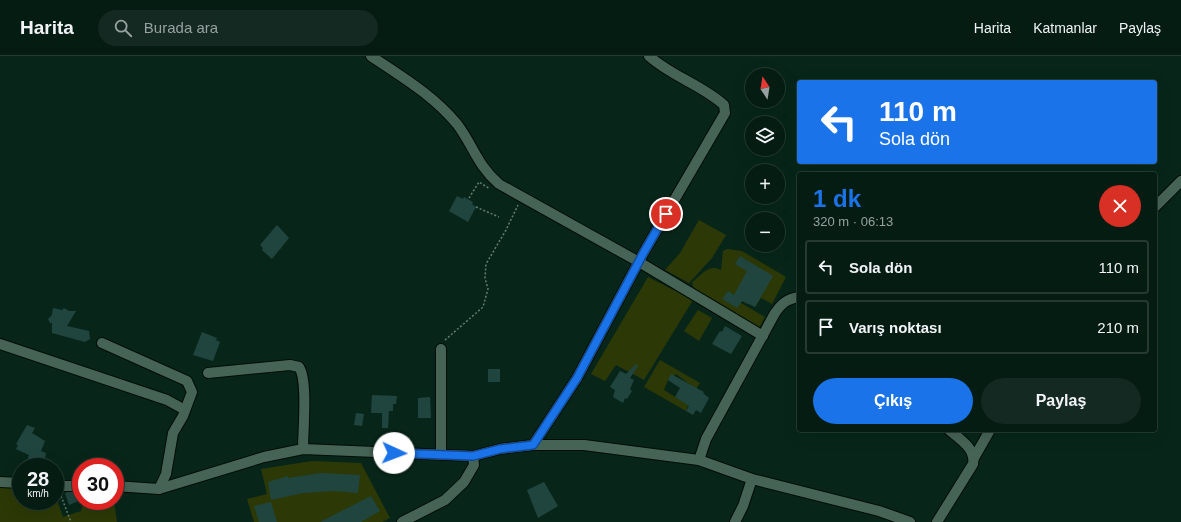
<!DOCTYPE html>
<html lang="tr">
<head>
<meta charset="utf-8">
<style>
	:root { --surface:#051c13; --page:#132921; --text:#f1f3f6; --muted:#97a1a0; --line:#263a33; --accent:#1a73e8 }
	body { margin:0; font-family:Arial,sans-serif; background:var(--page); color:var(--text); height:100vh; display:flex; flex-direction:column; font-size:15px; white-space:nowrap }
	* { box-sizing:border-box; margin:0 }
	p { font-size:13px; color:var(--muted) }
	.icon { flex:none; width:22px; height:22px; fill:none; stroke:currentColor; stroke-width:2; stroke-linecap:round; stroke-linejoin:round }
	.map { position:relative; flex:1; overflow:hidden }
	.drawer { position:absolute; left:797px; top:116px; width:360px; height:260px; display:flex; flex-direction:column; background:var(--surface); border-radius:4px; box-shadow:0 4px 16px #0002,0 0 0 1px var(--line) }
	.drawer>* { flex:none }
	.top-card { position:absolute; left:797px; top:24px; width:360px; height:84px; border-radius:4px; box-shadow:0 4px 16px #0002,0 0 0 1px var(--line); background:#1a73e8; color:#fff; overflow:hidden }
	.needle { width:26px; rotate:348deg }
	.tools { position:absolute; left:745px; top:12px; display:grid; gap:8px }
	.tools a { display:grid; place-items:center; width:40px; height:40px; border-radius:50%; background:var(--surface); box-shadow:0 4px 16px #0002,0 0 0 1px var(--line); font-size:20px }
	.speed { position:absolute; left:12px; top:402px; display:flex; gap:8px; font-size:20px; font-weight:700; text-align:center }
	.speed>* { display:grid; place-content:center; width:52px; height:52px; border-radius:50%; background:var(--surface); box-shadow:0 4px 16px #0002,0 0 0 1px var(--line); line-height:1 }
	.speed small { font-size:10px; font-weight:400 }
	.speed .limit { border:6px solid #d22; background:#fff; color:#111 }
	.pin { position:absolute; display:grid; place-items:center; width:34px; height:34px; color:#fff; margin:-17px; border:2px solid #fff; border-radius:50%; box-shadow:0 1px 4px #0007 }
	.me { position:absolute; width:44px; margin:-22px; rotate:92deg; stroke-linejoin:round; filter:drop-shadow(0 0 3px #0008) }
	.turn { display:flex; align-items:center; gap:14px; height:84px; padding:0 16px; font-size:18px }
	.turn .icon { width:52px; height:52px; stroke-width:2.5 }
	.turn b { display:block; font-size:28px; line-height:34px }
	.round { display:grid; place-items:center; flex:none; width:42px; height:42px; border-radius:21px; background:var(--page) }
	.head { display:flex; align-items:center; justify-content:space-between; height:68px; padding:0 16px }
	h1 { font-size:24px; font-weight:600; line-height:30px; color:var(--accent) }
	.button { display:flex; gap:8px; margin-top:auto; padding:8px 16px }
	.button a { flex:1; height:46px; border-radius:24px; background:var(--accent); color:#fff; font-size:16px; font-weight:600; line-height:46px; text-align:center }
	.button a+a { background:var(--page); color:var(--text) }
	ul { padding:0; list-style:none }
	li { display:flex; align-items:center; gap:12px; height:54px; margin:0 8px 6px; padding:0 8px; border:2px solid var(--line); border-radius:4px }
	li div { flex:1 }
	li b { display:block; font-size:15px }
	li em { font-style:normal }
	header { display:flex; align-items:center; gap:24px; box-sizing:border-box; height:56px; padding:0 20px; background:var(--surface); border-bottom:1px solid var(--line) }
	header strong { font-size:19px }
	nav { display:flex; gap:22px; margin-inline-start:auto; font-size:14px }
	.search { width:280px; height:36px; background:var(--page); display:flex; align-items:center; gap:10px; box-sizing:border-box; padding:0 14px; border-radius:22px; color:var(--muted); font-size:15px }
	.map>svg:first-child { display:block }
	.green { fill:#2c3906 }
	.building { fill:#20453f }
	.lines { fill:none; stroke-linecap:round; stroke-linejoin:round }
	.minor-casing { stroke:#000d06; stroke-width:12 }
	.path { stroke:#657e73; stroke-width:1.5; stroke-dasharray:2 2; stroke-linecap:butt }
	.minor { stroke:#466455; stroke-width:10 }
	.route-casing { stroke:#114b97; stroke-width:10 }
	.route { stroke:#1a73e8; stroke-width:7 }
</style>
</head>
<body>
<header>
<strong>Harita</strong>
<div class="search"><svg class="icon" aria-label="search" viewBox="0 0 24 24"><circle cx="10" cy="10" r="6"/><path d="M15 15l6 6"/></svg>Burada ara</div>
<nav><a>Harita</a><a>Katmanlar</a><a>Paylaş</a></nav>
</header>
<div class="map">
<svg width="1181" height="466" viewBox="0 0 1181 466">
	<rect width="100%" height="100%" fill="#072619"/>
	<g class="green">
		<path d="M699 164 726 179 712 202 689 227 665 214 680 197Z"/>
		<path d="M727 193 742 195 786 221 772 248 761 242 756 250 748 246 747 248 742 245 741 247 765 261 759 272 694 233 692 226C702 219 708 207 721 214L723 195Z"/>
		<path d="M648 221 693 244 644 324 616 309 605 325 591 318Z"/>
		<path d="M698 254 712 262 699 285 684 275Z"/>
		<path d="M660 304 700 327 696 333 676 318 668 324 664 334 688 349 686 355 644 331Z"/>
		<path d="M312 405 361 407 390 462 382 466H254L247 443 267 438 261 413Z"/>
		<path d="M0 429 21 431V445H55V439L63 461 81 455 84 445H114L117 466H0Z"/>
	</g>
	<g class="building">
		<path d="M457 140 463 143 464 141 473 146 472 148 476 151 468 166 449 155Z"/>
		<path d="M277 169 289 182 272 203 262 194 263 192 260 189Z"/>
		<path d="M740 200 773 220 755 251 742 245 737 252 722 243 728 235 734 239 747 215 735 208Z"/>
		<path d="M53 252 62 254 64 252 69 255H76L67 270 89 275 90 283 85 286 52 277V267H50L48 263 52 259Z"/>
		<path d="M725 270 742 280 731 298 712 288 720 275 722 276Z"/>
		<path d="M202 276 217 282 216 284 220 286 213 305 193 299Z"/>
		<path d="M636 308 638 310 630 322 634 324 630 333 632 335 627 343 625 342 623 347 613 341 615 334 610 331 620 315 626 318Z"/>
		<rect x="488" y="313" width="12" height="13"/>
		<path d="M671 318 704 336 703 337 709 342 701 357 696 354 693 359 686 355 689 350 675 341 680 332 668 324Z"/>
		<path d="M372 339 397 340 396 348H393V355H389L388 372H382V357H371Z"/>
		<path d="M430 341 431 362H418V342Z"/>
		<path d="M356 357 364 358 362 370 354 369Z"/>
		<path d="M27 369 35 372 32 377 45 385 41 395 46 397 45 402 47 403 44 411 27 405 29 399 16 393 18 389 16 388Z"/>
		<path d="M321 417 360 419 358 437 334 435 303 437 271 444 268 426 288 420V422Z"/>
		<path d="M544 426 558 450 538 462 527 434Z"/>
		<path d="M67 436H80L81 444 69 449 65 437Z"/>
		<path d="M371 440 380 455 361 466H320Z"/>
		<path d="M271 446 277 466H259L254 450Z"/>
	</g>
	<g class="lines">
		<g class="minor-casing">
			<g id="minor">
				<path d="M371 0C402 21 433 39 457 68 473 89 477 109 499 128L639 206 763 280"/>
				<path d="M1155 151 1181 125"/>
				<path d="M102 287 187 325 192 336 183 360 173 377 166 418 159 433"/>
				<path d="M0 288 167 344 185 354"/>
				<path d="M441 293V399"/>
				<path d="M208 317 290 309 299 311C308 324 303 374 303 393"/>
				<path d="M533 389H584L699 404 706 383 775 257C782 247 787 243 799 241"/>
				<path d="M974 402 990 374"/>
				<path d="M699 404 752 423 743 450 735 466"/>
				<path d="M752 423 879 455 910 466"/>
				<path d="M0 426 21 427"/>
				<path d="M55 430H81"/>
				<path d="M115 430 159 433 264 401 303 393 473 400 500 393 533 389 577 322 644 196 725 57 724 49C702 29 671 20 649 0"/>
				<path d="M402 466 445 444 464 426 474 409 473 400"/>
				<path d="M937 466 973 408C976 393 960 383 949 374"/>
			</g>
		</g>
		<g class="path">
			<path d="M469 142 479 126 490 133"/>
			<path d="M476 151 499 161"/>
			<path d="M445 284 483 251 488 233 485 222 486 208 506 174 518 149"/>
			<path d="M61 440 71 466"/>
		</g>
		<use href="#minor" class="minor"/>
	</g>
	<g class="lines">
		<g class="route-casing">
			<path id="route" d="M394 397 473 400 500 393 533 389 577 322 644 196 666 158"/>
		</g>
		<use href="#route" class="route"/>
	</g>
</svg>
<div class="tools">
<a><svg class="needle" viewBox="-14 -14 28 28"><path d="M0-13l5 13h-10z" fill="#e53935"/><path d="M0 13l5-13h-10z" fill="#97a1a0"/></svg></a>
<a><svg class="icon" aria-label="layers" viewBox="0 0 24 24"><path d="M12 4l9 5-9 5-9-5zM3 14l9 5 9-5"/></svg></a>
<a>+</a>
<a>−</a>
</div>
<div class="speed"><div>28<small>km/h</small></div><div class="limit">30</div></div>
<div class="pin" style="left:666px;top:158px;background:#d93025"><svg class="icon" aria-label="arrive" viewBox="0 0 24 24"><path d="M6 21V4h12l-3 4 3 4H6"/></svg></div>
<svg class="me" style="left:394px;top:397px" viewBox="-20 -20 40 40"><circle r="19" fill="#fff"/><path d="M0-13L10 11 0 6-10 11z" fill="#1a73e8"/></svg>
<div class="top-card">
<div class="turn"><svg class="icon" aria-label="left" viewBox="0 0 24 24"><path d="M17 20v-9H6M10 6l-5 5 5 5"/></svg><div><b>110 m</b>Sola dön</div></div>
</div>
<section class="drawer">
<div class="head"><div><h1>1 dk</h1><p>320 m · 06:13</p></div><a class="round" style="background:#d93025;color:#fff"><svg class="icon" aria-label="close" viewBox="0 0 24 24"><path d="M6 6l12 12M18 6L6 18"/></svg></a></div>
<ul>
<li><svg class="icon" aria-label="left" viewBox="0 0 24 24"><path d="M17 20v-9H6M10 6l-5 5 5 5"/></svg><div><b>Sola dön</b></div><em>110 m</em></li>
<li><svg class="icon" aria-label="arrive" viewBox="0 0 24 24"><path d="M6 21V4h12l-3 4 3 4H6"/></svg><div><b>Varış noktası</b></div><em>210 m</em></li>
</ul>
<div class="button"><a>Çıkış</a><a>Paylaş</a></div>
</section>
</div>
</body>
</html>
